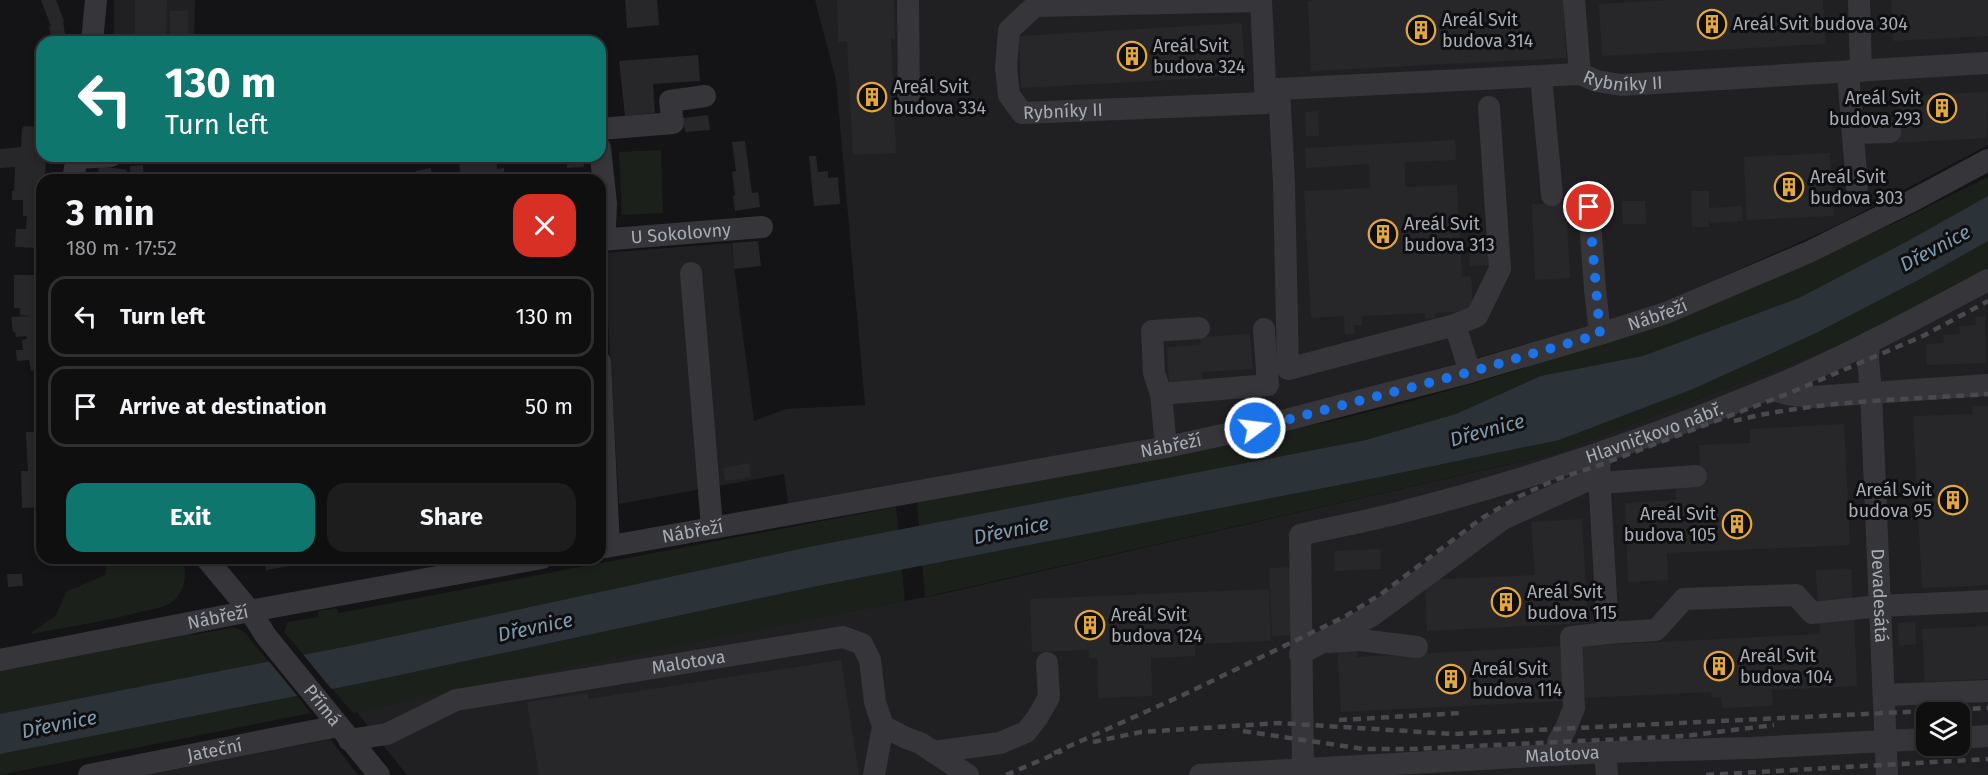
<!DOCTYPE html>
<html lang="en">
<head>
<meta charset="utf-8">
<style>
	:root { --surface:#0f0f10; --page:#1d1d1e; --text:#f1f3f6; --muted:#9b9c9f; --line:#2f2f30; --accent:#0f766e }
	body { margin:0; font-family:"Fira Sans",sans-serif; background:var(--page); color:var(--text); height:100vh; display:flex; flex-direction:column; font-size:22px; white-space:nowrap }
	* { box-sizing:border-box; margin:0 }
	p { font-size:20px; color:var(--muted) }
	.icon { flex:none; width:33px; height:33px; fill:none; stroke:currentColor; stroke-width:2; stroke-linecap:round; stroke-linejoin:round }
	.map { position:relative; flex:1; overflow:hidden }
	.drawer { position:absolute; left:36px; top:174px; width:570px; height:390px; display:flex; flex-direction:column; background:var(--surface); border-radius:18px; box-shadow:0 3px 9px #0003,0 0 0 2px var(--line) }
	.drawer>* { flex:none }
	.guide { position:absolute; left:36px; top:36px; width:570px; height:126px; border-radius:18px; box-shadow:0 3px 9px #0003,0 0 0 2px var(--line); background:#0f766e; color:#fff; overflow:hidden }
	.buttons { position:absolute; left:1916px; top:702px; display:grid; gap:12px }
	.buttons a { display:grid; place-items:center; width:54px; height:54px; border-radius:12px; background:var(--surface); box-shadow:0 3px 9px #0003,0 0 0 2px var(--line); font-size:30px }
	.pin { position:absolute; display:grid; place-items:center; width:51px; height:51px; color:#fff; margin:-26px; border:3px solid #fff; border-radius:50%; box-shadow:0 2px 6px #0007 }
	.me { position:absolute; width:66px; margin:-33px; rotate:75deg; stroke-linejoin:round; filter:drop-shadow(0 0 4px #0008) }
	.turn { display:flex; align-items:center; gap:21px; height:126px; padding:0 30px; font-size:27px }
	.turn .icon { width:78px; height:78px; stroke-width:2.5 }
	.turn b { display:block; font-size:42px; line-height:51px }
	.round { display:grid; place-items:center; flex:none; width:63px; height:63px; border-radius:18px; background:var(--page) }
	.headline { display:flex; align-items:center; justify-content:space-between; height:102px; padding:0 30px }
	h1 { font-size:36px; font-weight:700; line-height:45px }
	.button { display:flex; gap:12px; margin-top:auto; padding:12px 30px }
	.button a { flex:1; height:69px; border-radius:18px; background:var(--accent); color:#fff; font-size:24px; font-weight:700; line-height:69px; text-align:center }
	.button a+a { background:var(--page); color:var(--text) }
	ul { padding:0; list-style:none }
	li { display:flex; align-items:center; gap:18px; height:81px; margin:0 12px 9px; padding:0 18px; border:3px solid var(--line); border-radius:18px }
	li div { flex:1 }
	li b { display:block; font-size:22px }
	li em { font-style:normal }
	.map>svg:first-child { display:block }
	.built { fill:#202023; fill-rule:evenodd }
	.green { fill:#1b201b }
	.water { fill:#2b3339 }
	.pier { fill:#141416 }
	.building { fill:#27272a }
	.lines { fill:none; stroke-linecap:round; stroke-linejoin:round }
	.minor { stroke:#36363a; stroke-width:22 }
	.rail { stroke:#494a4f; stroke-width:4.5; stroke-dasharray:8 6; stroke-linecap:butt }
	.route { stroke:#1a73e8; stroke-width:10; stroke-dasharray:0 18 }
	.labels { text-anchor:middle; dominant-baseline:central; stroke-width:6; stroke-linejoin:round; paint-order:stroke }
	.poi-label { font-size:18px; fill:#a7acb5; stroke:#0f0f11; text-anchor:start }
	.street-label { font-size:18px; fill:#a7acb5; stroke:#0f0f11 }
	.water-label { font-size:20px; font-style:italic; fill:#809aad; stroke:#0f0f11 }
</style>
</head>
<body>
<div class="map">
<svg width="1988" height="775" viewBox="0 0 1988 775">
	<rect width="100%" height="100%" fill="#141416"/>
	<g class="built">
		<path d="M114 0H195L194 42H114Z"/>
		<path d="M815 0H1988V145L1840 224 1651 309 1282 412 1032 462 873 491 788 503 784 474 619 504 604 253 731 243 754 421 786 409 865 405 836 80Z"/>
		<path d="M1988 268V775H407L352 706 942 594 1554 454 1847 342ZM1926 712H1959V746H1926Z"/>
		<path d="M330 739 358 775H146Z"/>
	</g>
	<g class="green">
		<path d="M661 150 663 213 622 215 619 152Z"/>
		<path d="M1988 177V268L1847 342 1554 454 925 597 917 503 1332 421 1401 404 1509 373 1784 274 1901 220Z"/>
		<path d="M896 507 905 601 460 689 353 713 284 632 288 622 318 617V611L336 608 339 613Z"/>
		<path d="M108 558H181C190 574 184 597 167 605 159 609 148 610 140 612 103 622 67 627 30 634L56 615 66 592 105 575Z"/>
		<path d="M231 628 239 629 245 633 311 713 0 775V668L191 630 193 635Z"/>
	</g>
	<path class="water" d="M1988 196V241L1924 277 1816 333 1693 389 1559 440 1375 478 822 585 362 683 0 754V714L354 645 814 546 1366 440 1456 414 1541 376 1643 356 1799 298 1906 242Z"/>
	<path class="pier" d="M301 652 334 692 299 698 267 659Z"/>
	<g class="building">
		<path d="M41 0H56L64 21H63L66 41 52 42 49 26H51Z"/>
		<path d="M135 0H167L166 42H135Z"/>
		<path d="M625 0H657L659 25 627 28Z"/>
		<path d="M837 0H894L895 39H891L896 153 853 155 847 41 838 42Z"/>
		<path d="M1316 0H1564L1566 58 1311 71 1308 1Z"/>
		<path d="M1668 0H1823L1825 44 1602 56 1599 4Z"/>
		<path d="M1891 0H1988V36L1893 41Z"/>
		<rect x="170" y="11" width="18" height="31"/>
		<path d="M1242 23 1245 76 1021 88 1019 36Z"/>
		<path d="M698 55 700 81 653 84 655 113 625 116 619 61Z"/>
		<path d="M1988 92 1987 138 1897 143 1895 96Z"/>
		<path d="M1318 111 1319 136H1306L1305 112Z"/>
		<path d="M708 115 710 130 685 132 683 118Z"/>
		<path d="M24 126 42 127V156H46L45 180H42V248L15 247 16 229H26L27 216H23V200H12V191H14L15 167 0 168V149L21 147 22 129Z"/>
		<path d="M1455 140 1456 160 1405 162V187L1457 185 1462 277 1471 276 1473 311 1435 313V318L1425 319V313L1362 316V325H1354L1355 334H1345L1344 316 1311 318 1304 191 1370 188 1369 164 1306 168 1305 148Z"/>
		<path d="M745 141 752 193 758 192 760 207 735 211 733 196 735 195 732 172 736 171 732 142Z"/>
		<path d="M1830 153 1834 216 1747 220 1744 157Z"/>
		<path d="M450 156H496L497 169 504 168 505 180H461L459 162 451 163Z"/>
		<path d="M567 156H583L584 167 567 168Z"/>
		<path d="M809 156H816L818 172 828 171V178L838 177 840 204 814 206Z"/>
		<path d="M143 165 144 180H131L130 166Z"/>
		<path d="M99 166 127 170 125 180H97Z"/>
		<path d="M431 168 432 180H417L416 171Z"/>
		<path d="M1691 191H1709V208L1742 206 1743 221 1710 223 1709 216V227H1692Z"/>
		<path d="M1622 201H1645L1646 224H1623Z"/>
		<path d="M1566 203 1570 278 1535 280 1532 204Z"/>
		<path d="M758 241 761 266 734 269 732 243Z"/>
		<path d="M1489 248V265L1470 266 1469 249Z"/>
		<path d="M14 275H38L37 292H40L42 329V369L31 371 29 360 17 361 16 350H23L22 340 27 339 26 336 16 337 15 332H13L11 317 32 316 20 315V308H14Z"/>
		<path d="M1985 316 1986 363 1927 365 1926 344 1944 343 1943 335 1960 334 1959 326 1976 325 1975 317Z"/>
		<path d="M1250 334 1253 369 1202 372V380L1169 382 1167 347 1201 345 1200 337Z"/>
		<path d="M1972 406H1988V585L1922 588 1913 416 1973 414Z"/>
		<path d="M1844 424 1850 545 1667 553 1668 580 1628 582 1625 503 1676 500 1675 486 1701 485 1699 445 1750 443V429Z"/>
		<path d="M26 432H42V507L22 508 21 471H28Z"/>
		<path d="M749 463 751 477 725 481 723 468Z"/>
		<path d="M1582 519 1588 623 1427 631 1425 580 1535 575 1531 522Z"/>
		<path d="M1380 549 1381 569 1335 571 1334 551Z"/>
		<path d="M264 558H310L311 562 266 570Z"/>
		<path d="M1291 567 1294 635 1272 636 1269 568Z"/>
		<path d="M1851 569 1853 607 1818 609 1816 570Z"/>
		<path d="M7 574H22L23 586 8 587Z"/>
		<path d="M1269 589 1271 641 1195 644V656L1151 658 1152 696 1098 698 1097 658H1089V650L1032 652 1030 599Z"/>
		<path d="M1854 615 1857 686 1772 690 1773 706 1722 708 1721 697 1712 698 1711 692 1583 698 1580 646 1820 634 1819 617Z"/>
		<path d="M1915 622 1916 644 1899 646 1898 623Z"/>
		<path d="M1988 626V679L1925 682 1922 629Z"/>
		<path d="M1357 646V657L1561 646 1564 701 1341 712 1337 647Z"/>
		<path d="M841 660 859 775H539L527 702 588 693V699Z"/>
	</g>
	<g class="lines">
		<g class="minor">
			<path d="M908 0 909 106"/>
			<path d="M1574 0 1580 74"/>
			<path d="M1859 0 1861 71"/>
			<path d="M92 42 96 0"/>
			<path d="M1848 72 1857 187"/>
			<path d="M1541 77 1552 195"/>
			<path d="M1279 89 1284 183 1288 369 1455 325 1470 372"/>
			<path id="s1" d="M1266 103 1261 1 1035 6 1009 30 1006 68 1009 95 1022 113 1266 103 1279 89 1580 74 1597 81 1621 85 1988 63"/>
			<path d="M600 129 673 123 670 101 705 96"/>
			<path d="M1853 133 1890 132"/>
			<path d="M600 148 606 204 605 226 600 232"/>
			<path d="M77 158 111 156"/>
			<path d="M73 180 77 156"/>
			<path d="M1589 207 1595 289 1600 334"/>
			<path id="s2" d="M600 240 762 227"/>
			<path d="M691 273 712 527"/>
			<path d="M1455 325 1477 316 1500 269 1489 107"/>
			<path id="s3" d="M1869 342 1868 360 1871 392 1887 775"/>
			<path d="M600 362 609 546"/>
			<path d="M1770 389 1787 394 1812 397 1988 385"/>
			<path d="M1161 394 1154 373 1152 331 1199 328"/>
			<path d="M1166 447 1161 394 1268 385 1264 329"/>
			<path d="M1600 454 1599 475 1608 633 1656 630 1684 599 1796 595 1812 613 1880 606 1988 601"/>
			<path d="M1600 483 1696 476"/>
			<path id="s4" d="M600 548 1166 447 1255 428 1470 372 1600 334 1666 313 1809 252 1908 203 1988 160"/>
			<path id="s5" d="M206 558 250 611 266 636 379 775"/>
			<path d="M1329 642 1360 640 1417 647"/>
			<path d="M1300 654 1373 615 1503 519 1599 475"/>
			<path id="s6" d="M0 660 250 611 542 558"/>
			<path d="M1885 695 1988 691"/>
			<path d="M1959 738 1988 736"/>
			<path id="s7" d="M349 740 387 734 456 700 843 637 862 644 870 660 875 702 883 726 906 738 920 743 968 775"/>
			<path d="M933 752 1000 743 1026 732 1037 718 1049 697 1047 663"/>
			<path d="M1605 752 1607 775"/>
			<path d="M1557 755 1558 742 1566 728 1574 708 1571 637 1608 633"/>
			<path id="s8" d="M1303 769 1300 535C1334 527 1368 521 1402 512 1527 480 1649 439 1768 389 1844 358 1916 318 1988 280"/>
			<path id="s9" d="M89 775 338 726"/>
			<path d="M874 775 883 726"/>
			<path id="s10" d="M1200 775 1605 752 1750 748 1926 739"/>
		</g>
		<g class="rail">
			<path d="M1734 421C1817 400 1903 400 1988 394"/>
			<path d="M1339 720 1461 713"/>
			<path d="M1243 731 1364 749H1411L1685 736 1774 725"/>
			<path d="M1093 742 1141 732 1279 723 1453 734 1988 708"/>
			<path d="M1054 753 1183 695 1344 617 1381 594 1482 518 1520 496 1557 479 1600 465 1787 394 1923 336 1988 301"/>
			<path d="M1006 775 1062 751"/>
			<path d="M1706 775 1988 759"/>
		</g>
	</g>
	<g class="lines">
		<path class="route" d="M1255 428 1470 372 1600 334 1589 207"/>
	</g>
	<defs>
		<g id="building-ring" transform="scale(1.5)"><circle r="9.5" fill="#0f0f11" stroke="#e3a73f" stroke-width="1.5"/><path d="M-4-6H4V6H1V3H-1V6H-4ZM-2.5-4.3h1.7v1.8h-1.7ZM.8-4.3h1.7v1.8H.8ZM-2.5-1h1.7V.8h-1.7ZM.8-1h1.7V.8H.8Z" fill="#e3a73f"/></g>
	</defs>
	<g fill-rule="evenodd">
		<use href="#building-ring" x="1712" y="24"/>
		<use href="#building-ring" x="1421" y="30"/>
		<use href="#building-ring" x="1132" y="56"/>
		<use href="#building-ring" x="872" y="97"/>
		<use href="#building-ring" x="1942" y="108"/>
		<use href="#building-ring" x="1789" y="187"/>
		<use href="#building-ring" x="1383" y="234"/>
		<use href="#building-ring" x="1953" y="500"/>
		<use href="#building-ring" x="1737" y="524"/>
		<use href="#building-ring" x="1506" y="602"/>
		<use href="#building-ring" x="1090" y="625"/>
		<use href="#building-ring" x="1719" y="666"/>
		<use href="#building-ring" x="1451" y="679"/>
	</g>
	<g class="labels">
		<g class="poi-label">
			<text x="1442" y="20">Areál Svit<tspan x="1442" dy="21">budova 314</tspan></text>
			<text x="1733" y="24">Areál Svit budova 304</text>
			<text x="1153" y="46">Areál Svit<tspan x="1153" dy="21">budova 324</tspan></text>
			<text x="893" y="87">Areál Svit<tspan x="893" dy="21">budova 334</tspan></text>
			<text x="1921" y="98" text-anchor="end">Areál Svit<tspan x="1921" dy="21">budova 293</tspan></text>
			<text x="1810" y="177">Areál Svit<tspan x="1810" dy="21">budova 303</tspan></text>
			<text x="1404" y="224">Areál Svit<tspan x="1404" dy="21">budova 313</tspan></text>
			<text x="1932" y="490" text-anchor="end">Areál Svit<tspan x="1932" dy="21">budova 95</tspan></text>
			<text x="1716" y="514" text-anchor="end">Areál Svit<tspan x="1716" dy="21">budova 105</tspan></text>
			<text x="1527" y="592">Areál Svit<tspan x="1527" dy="21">budova 115</tspan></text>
			<text x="1111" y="615">Areál Svit<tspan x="1111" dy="21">budova 124</tspan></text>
			<text x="1740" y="656">Areál Svit<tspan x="1740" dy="21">budova 104</tspan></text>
			<text x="1472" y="669">Areál Svit<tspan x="1472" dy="21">budova 114</tspan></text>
		</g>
		<g class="street-label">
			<text stroke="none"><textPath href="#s1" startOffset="1060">Rybníky II</textPath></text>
			<text stroke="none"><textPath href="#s1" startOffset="492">Rybníky II</textPath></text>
			<text stroke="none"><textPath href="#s2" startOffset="81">U Sokolovny</textPath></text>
			<text stroke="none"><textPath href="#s4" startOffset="1084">Nábřeží</textPath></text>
			<text stroke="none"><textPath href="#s8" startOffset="603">Hlavničkovo nábř.</textPath></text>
			<text stroke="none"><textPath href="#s4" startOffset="580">Nábřeží</textPath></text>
			<text stroke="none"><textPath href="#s4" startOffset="94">Nábřeží</textPath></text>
			<text stroke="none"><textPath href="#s3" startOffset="254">Devadesátá</textPath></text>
			<text stroke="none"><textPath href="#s6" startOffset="222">Nábřeží</textPath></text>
			<text stroke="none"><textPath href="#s7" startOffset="351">Malotova</textPath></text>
			<text stroke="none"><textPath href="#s5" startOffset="188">Přímá</textPath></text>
			<text stroke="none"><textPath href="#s9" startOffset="128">Jateční</textPath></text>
			<text stroke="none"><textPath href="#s10" startOffset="363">Malotova</textPath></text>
		</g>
		<g class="water-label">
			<text transform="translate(1935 248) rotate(-28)">Dřevnice</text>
			<text transform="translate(1487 430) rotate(-15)">Dřevnice</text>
			<text transform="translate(1011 530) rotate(-11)">Dřevnice</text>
			<text transform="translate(535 627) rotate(-12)">Dřevnice</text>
			<text transform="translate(59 724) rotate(-11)">Dřevnice</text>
		</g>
	</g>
</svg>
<div class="buttons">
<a><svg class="icon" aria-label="layers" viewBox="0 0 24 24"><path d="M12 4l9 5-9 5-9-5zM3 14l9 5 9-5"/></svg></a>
</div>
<div class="pin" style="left:1589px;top:207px;background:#d93025"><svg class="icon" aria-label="arrive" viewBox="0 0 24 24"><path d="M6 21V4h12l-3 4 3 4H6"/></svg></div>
<svg class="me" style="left:1255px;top:428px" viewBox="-20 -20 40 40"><circle r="17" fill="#1a73e8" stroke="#fff" stroke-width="3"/><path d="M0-11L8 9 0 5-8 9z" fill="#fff"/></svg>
<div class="guide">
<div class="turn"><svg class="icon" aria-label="left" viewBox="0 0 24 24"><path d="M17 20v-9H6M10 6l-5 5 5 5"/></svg><div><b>130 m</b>Turn left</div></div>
</div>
<section class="drawer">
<div class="headline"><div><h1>3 min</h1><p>180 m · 17:52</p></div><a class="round" style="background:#d93025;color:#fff"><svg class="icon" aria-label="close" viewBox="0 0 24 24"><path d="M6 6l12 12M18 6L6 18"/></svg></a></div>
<ul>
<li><svg class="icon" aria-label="left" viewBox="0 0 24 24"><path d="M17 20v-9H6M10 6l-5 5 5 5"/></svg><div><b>Turn left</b></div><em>130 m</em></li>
<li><svg class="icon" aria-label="arrive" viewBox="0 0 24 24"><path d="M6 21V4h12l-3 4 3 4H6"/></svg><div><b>Arrive at destination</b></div><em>50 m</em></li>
</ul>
<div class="button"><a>Exit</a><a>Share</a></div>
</section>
</div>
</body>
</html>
